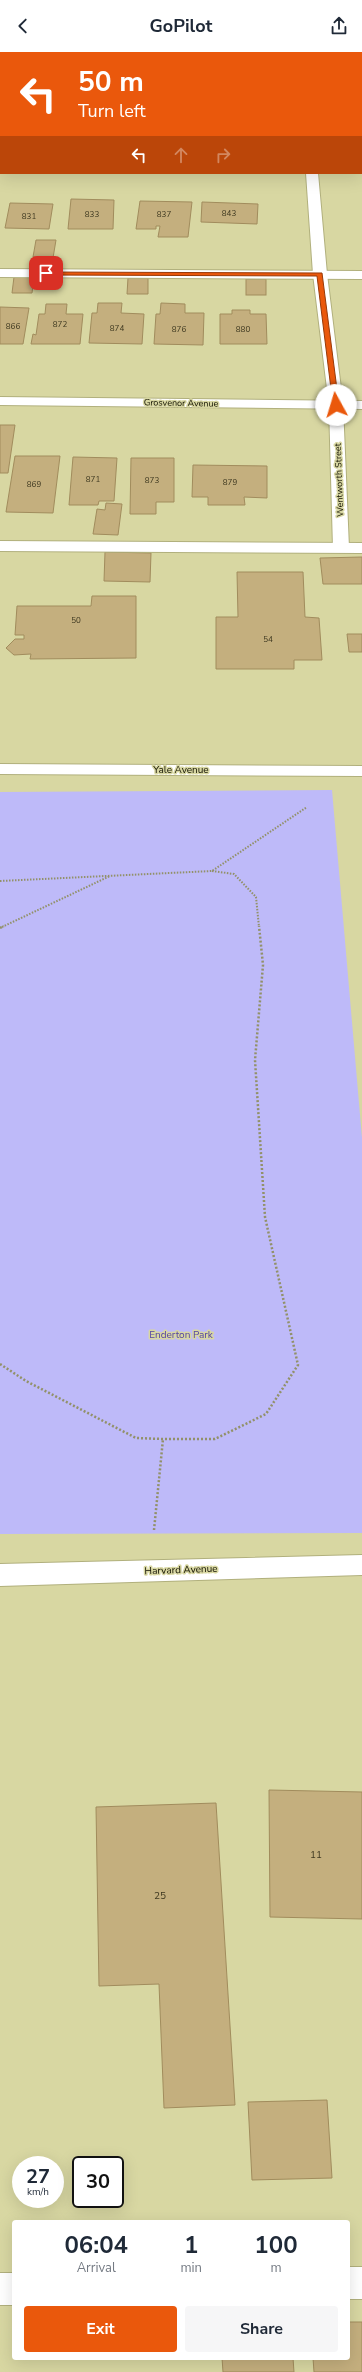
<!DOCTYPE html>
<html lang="en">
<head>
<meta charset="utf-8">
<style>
	:root { --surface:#fff; --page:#f6f6f7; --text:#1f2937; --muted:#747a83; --accent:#ea580c }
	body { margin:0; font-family:"Nunito Sans",sans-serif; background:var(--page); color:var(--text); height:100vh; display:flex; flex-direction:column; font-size:15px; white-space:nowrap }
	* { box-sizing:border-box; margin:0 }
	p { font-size:13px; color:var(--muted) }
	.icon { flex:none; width:22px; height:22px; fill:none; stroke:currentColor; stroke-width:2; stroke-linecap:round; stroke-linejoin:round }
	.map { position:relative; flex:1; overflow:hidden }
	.drawer { position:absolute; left:12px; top:2168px; width:338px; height:140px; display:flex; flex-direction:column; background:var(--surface); border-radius:4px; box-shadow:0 4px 16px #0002 }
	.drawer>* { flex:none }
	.top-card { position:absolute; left:0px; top:0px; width:362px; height:122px; box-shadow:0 4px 16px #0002; background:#ea580c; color:#fff; overflow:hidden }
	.speed { position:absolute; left:12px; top:2104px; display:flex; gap:8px; font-size:20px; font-weight:700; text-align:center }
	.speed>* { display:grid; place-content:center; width:52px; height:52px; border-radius:50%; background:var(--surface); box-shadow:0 4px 16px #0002; line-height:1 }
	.speed small { font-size:10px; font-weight:400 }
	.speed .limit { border:2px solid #111; border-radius:6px; background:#fff; color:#111 }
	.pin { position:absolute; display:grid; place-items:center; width:34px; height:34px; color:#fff; margin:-17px; border-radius:8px; box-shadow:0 2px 6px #0006 }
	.me { position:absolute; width:44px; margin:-22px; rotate:354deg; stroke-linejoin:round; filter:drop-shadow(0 0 3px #0008) }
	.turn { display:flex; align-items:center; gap:14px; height:84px; padding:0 12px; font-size:18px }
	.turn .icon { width:52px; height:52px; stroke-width:2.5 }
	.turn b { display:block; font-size:28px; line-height:34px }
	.lanes { display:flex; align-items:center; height:38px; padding:0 12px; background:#0003; justify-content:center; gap:20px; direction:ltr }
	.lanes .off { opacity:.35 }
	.eta { display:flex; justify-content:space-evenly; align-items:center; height:68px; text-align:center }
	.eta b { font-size:24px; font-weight:700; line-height:28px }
	.action { display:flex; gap:8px; margin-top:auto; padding:8px 12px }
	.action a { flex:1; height:46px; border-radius:4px; background:var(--accent); color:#fff; font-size:16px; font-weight:700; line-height:46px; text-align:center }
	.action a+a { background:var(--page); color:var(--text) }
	header { display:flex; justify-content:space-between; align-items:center; height:52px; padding:0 12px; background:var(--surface); font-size:18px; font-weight:700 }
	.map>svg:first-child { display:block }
	.green { fill:#bebaf9 }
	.building { fill:#c4af7e; stroke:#a18c5d }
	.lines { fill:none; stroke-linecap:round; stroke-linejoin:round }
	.lane-casing { stroke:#b1b07d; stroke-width:2 }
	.street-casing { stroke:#b1b07d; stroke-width:2 }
	.secondary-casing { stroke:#b1b07d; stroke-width:2 }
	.path-far1 { stroke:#929169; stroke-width:2; stroke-dasharray:1.5 1.5; stroke-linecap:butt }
	.path { stroke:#929169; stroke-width:2.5; stroke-dasharray:2 2; stroke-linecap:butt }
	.lane { fill:#fff; fill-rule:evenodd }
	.street { fill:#fff; fill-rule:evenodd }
	.secondary { fill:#fff; fill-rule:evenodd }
	.route { fill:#ea580c; stroke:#983908 }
	.labels { text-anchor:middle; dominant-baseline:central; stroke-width:3; stroke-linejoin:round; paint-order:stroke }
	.number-label { font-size:8px; fill:#3e3820 }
	.far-street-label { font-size:9px; fill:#121101; stroke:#d8d7a2 }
	.street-label { font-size:10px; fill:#121101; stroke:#d8d7a2 }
	.park-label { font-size:10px; fill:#5544a4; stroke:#d8d7a2 }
	.near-number-label { font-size:10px; fill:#3e3820 }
</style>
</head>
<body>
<header><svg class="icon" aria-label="back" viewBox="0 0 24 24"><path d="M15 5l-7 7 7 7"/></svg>GoPilot<svg class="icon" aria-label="share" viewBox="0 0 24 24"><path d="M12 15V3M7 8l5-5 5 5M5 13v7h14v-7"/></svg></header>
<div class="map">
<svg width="362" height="2320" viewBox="0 0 362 2320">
	<rect width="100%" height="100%" fill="#d8d7a2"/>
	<path class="green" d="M332 738 362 1086V1481L0 1482V740Z"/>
	<g class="building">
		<path d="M169 0H249L169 1Z"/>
		<path d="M71 147 114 148 113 177H68Z"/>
		<path d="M140 149 192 150 188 185H158L160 174H156V177H136Z"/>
		<path d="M202 150 258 152 257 172 201 170Z"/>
		<path d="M10 151 53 152 49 177 5 176Z"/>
		<path d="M36 188H56L53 206 33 205Z"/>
		<path d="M14 225H34L32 241H12Z"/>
		<path d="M128 226H148V242H127Z"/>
		<rect x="246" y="227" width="20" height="16"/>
		<path d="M98 251H122L121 261 144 262 142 292 89 291 92 261H97Z"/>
		<path d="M161 251 185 252V261H204L203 293 154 292 156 262H160Z"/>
		<path d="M46 252H67L66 262H83L80 292H31L33 282 36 283 39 262H45Z"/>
		<path d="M0 255 29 256 23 292H0Z"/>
		<path d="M232 258H250V262H266L267 292H220V262H232Z"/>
		<path d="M0 373H15L8 421H0Z"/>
		<path d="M15 404H60L53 461 6 460Z"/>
		<path d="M73 405 117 406 114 449H99L98 453H69Z"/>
		<path d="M131 406H174V450H156V462H130Z"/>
		<path d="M193 413 267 414V446L244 445 245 453H208V445H192Z"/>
		<path d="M106 451 122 452 118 483 93 482 97 457 105 458Z"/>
		<path d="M105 500 151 501 150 530 104 529Z"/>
		<path d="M362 505V532H323L320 506Z"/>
		<path d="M237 520H303L305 565 319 566 322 608H294V617H216V565H238Z"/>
		<path d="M92 544H136V606L30 607 31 602 14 603 6 596 15 587H24V583H15L17 554H91Z"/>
		<path d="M347 582H362V600H349Z"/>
		<path d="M269 1738 362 1740V1867L270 1865Z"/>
		<path d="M216 1751 235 2053 164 2056 159 1932 99 1934 96 1755Z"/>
		<path d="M327 2048 332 2126 252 2128 248 2050Z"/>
		<path d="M348 2270H362V2320H314L313 2306H348Z"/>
		<path d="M222 2306H293L294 2320H223Z"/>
	</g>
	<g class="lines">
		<g class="lane-casing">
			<g id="lane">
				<rect x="0" y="11" width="1" height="8"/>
				<rect x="361" y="13" width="1" height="8"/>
				<path d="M0 217 362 219V227L0 225Z"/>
				<path d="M0 489 362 491V501L0 499Z"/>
				<rect x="348" y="2215" width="14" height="32"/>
				<rect x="0" y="2221" width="14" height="32"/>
			</g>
		</g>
		<g class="street-casing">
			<g id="street">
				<rect x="302" y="0" width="12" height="1"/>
				<rect x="0" y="106" width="1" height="8"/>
				<rect x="361" y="109" width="1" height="8"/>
				<path d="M306 121H318L327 222 343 353 349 496 347 499H335L333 496 329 353 313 222Z"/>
				<path d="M0 712 362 714V724L0 722Z"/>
				<path d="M362 1503V1523L0 1534V1512Z"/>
			</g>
		</g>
		<g class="secondary-casing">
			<path id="secondary" d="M0 345 362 349V357L0 353Z"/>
		</g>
		<g class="path-far1">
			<path d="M212 819 234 822 256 845 259 875"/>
			<path d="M0 829 212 819 307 755"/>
			<path d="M2 875 110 824"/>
		</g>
		<g class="path">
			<path d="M0 876 4 874"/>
			<path d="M0 1312 26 1329 136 1386 163 1387H215L266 1362 298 1313 265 1165 255 1008 263 913 259 874"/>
			<path d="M154 1478 163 1387"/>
		</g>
		<use href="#lane" class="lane"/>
		<use href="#street" class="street"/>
		<use href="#secondary" class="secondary"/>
	</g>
	<path class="route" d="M44 220 322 221 339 353 336 355 333 353 317 224 46 223Z"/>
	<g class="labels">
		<g class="number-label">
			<text x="229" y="161">843</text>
			<text x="92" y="162">833</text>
			<text x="164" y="162">837</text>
			<text x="29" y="164">831</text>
			<text x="60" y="272">872</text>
			<text x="13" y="274">866</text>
			<text x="117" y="276">874</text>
			<text x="179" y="277">876</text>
			<text x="243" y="277">880</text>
			<text x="93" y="427">871</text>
			<text x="152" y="428">873</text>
			<text x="230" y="430">879</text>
			<text x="34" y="432">869</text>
			<text x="76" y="568">50</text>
			<text x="268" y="587">54</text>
		</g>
		<g class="far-street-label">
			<text transform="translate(181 351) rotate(1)">Grosvenor Avenue</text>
			<text transform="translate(339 428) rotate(-92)">Wentworth Street</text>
		</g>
		<g class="street-label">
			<text x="181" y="718">Yale Avenue</text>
			<text transform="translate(181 1518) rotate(-2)">Harvard Avenue</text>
		</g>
		<g class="park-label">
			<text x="181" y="1283">Enderton Park</text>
		</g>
		<g class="near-number-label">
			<text x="316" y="1803">11</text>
			<text x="160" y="1844">25</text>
		</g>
	</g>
</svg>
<div class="speed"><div>27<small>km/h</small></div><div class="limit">30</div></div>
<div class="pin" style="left:46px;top:221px;background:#d93025"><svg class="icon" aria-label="arrive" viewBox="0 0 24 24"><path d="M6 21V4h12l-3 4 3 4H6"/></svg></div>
<svg class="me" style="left:336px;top:353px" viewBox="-20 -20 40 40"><circle r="19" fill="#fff"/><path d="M0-13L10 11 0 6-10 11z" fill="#ea580c"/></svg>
<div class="top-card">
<div class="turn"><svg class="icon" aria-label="left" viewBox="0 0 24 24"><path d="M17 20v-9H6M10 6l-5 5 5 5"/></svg><div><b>50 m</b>Turn left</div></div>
<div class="lanes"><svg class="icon" aria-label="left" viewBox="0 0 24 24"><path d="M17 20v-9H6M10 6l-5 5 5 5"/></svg><svg class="icon off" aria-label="ahead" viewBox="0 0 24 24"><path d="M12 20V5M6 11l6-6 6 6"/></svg><svg class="icon off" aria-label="right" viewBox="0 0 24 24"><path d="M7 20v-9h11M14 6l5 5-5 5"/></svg></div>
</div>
<section class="drawer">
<div class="eta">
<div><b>06:04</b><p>Arrival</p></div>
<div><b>1</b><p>min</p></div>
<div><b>100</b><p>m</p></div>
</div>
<div class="action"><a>Exit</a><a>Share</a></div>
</section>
</div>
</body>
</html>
